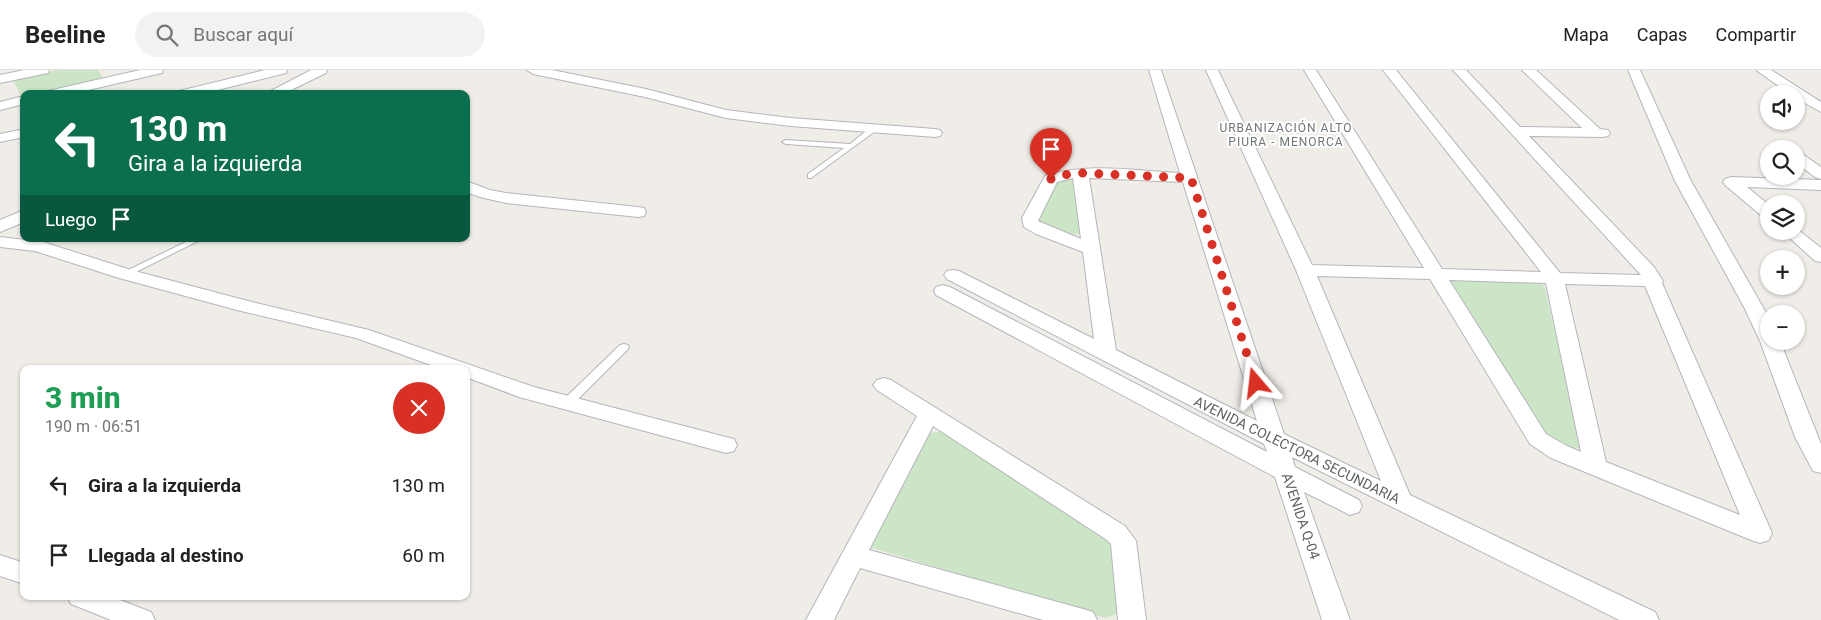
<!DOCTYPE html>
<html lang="es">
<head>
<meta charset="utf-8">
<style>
	:root { --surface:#fff; --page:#f2f2f2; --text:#222; --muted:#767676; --line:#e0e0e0 }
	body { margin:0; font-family:Roboto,sans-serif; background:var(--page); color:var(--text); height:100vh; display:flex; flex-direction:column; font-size:19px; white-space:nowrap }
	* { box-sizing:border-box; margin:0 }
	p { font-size:16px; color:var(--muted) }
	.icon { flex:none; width:28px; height:28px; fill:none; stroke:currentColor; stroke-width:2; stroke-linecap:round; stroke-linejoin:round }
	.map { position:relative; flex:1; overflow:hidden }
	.side { position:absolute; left:20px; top:295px; width:450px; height:235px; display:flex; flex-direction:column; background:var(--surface); border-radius:10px; box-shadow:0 1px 4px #0004 }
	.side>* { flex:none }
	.top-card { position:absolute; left:20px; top:20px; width:450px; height:152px; border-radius:10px; box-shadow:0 1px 4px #0004; background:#0b6e4f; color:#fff; overflow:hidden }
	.buttons { position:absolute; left:1760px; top:15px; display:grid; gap:10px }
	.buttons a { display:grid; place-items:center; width:45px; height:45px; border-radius:50%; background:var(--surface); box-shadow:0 1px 4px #0004; font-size:25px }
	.pin { position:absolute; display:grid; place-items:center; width:42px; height:42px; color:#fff; margin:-51px -21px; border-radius:50% 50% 50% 0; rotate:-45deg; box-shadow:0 0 5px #0007 }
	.pin .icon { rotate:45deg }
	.me { position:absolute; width:55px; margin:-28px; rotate:343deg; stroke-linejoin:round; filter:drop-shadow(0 0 4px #0008) }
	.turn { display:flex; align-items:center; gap:18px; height:105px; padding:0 25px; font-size:22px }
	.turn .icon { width:65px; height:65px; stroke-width:2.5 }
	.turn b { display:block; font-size:35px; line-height:42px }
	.then { display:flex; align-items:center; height:48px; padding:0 25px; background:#0003; gap:10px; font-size:19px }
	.round { display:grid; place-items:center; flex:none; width:52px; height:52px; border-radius:26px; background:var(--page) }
	.head { display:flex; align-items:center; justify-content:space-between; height:85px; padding:0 25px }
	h1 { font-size:30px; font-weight:800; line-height:38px; color:#1e9e55 }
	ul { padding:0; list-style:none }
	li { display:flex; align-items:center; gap:15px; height:70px; padding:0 25px }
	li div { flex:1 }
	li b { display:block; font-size:19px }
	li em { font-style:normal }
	header { display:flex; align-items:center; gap:30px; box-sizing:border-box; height:70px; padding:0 25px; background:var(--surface); border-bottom:1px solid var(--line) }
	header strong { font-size:24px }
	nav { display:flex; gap:28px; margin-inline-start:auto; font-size:18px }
	.search { width:350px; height:45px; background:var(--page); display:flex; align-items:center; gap:12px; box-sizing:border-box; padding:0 18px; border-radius:28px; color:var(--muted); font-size:19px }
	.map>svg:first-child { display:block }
	.green { fill:#cde5c7 }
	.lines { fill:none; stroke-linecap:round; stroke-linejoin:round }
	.lane-casing { stroke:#b3b6b9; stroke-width:2 }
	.street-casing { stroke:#b3b6b9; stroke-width:2 }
	.lane { fill:#fff; fill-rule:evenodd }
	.street { fill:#fff; fill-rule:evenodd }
	.route { stroke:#d93025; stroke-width:9; stroke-dasharray:0 16.2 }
	.labels { text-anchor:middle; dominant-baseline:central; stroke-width:4; stroke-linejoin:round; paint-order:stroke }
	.far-neighbourhood-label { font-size:12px; letter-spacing:1px; fill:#707679; stroke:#fff }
	.street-label { font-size:14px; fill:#5f6467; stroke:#fff }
</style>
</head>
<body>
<header>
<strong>Beeline</strong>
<div class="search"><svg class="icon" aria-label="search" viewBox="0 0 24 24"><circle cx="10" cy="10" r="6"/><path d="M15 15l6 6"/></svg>Buscar aquí</div>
<nav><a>Mapa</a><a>Capas</a><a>Compartir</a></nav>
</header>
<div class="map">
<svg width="1821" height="550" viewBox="0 0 1821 550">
	<rect width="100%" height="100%" fill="#f0ede8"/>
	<g class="green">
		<path d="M58 0H98L104 9 40 24H24L22 28 13 10Z"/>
		<path d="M1068 109 1075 112 1084 163C1067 168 1053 159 1037 152L1055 111Z"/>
		<path d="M1450 208 1542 214 1545 218 1581 378H1568L1546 367 1448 211Z"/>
		<path d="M943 361 1112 472 1120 543 1105 548 869 477 928 363Z"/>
	</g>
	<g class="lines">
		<g class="lane-casing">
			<g id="lane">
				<path d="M871 57 878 59 811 108H808V104L844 78 786 74 782 72 786 70 850 74Z"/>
				<path d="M192 169H202L128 206 125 207 120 204Z"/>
				<path d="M624 274 628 275 629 277 628 279 571 336H563L562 333 563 330 620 275Z"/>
			</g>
		</g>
		<g class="street-casing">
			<g id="street">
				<path d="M24 0H49L48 3 0 13V5Z"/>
				<path d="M140 0H163L162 3 71 24H46L48 21Z"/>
				<path d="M265 0H287L286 3 201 24H177L179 21Z"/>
				<path d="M311 0H327L326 3 283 24H265Z"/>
				<path d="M527 0H552L646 19 726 40 791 48 935 59 940 60 942 63 940 66 935 67 791 56 726 48 645 27 533 4Z"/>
				<path d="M1149 0H1161L1284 364 1381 411 1296 200 1206 0H1218L1312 195 1424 198 1304 0H1316L1442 199 1541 202 1383 0H1396L1560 203 1641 205 1453 0H1466L1520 57 1582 58 1522 0H1536L1600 59 1608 60 1610 63 1608 66 1603 67 1529 66 1654 197 1663 211 1662 213 1772 463 1769 470 1760 473 1751 470 1551 388 1530 374 1430 209 1317 206 1410 425 1655 542 1659 550H1619L1292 387 1295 397 1359 430 1362 436 1359 442 1350 445 1304 422 1350 550H1322L1275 407 936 225 934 221 936 217 943 215 950 217 1267 382 1264 374 947 209 944 205 947 201 953 200 959 201 1094 269 1083 182 1036 164 1024 157 1022 148 1045 106C1086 92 1137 101 1180 103ZM1073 108 1081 169 1038 151 1057 112ZM1089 108 1183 112 1257 351 1116 280ZM1449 210 1546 213 1581 382 1567 376 1546 364ZM1565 214 1645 216 1740 445 1606 392Z"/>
				<path d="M1628 0H1640L1691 111 1769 248V271H1780L1821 374V403L1813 401 1795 367 1760 271 1744 237 1675 111Z"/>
				<path d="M1756 0H1771L1821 32V42L1796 28V24H1790Z"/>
				<path d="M24 26V34L0 40V32Z"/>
				<path d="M24 59V67L0 72V64Z"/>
				<path d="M1796 82 1801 83 1821 97V109L1815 107 1796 93Z"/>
				<path d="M1731 107 1821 110V120L1747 117 1769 135V148L1763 147 1725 115 1723 112 1725 109Z"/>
				<path d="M466 111 490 120 506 123 638 137 644 138 646 142 644 146 638 147 506 133 480 127 466 122Z"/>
				<path d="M24 140V152L0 162V150Z"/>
				<path d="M1796 158 1821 178V192L1815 191 1782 161H1796Z"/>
				<path d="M0 167 43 172 131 200 248 231 369 260 534 317 726 367 734 369 737 375 734 381 726 383 519 327 466 307V299H442L356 268 237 240 119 208 35 181 0 177Z"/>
				<path d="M884 308 891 310 1125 456 1136 471 1146 550H1118L1111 474 1107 470 933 356 869 480 1083 539 1093 542 1097 550H1043L860 498 834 550H806L917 346 877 320 873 315 877 310Z"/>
				<path d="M0 485 24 493V514L0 506Z"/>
				<path d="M67 526H110L151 542 155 550H111L71 534Z"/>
			</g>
		</g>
		<use href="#lane" class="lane"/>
		<use href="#street" class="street"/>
	</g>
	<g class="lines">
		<path class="route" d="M1051 109 1063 105 1080 103 1191 108 1256 313"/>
	</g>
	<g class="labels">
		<g class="far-neighbourhood-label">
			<text x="1286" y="58">URBANIZACIÓN ALTO<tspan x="1286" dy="14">PIURA - MENORCA</tspan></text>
		</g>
		<g class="street-label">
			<text transform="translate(1297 380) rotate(26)">AVENIDA COLECTORA SECUNDARIA</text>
			<text transform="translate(1301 446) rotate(71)">AVENIDA Q-04</text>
		</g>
	</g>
</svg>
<div class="buttons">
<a><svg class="icon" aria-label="sound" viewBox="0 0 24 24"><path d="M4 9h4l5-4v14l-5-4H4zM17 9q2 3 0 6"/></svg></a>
<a><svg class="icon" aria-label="search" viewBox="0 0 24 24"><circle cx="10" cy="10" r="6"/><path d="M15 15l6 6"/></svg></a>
<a><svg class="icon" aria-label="layers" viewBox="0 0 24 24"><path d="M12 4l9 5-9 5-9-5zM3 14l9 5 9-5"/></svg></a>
<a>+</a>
<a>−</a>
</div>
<div class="pin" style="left:1051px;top:109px;background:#d93025"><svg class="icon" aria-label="arrive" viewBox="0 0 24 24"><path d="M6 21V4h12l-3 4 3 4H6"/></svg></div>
<svg class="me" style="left:1256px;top:313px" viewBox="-20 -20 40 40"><path d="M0-17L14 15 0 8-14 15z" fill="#d93025" stroke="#fff" stroke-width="4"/></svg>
<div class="top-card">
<div class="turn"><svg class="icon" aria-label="left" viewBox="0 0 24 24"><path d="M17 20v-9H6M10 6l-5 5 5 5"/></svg><div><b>130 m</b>Gira a la izquierda</div></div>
<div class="then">Luego<svg class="icon" aria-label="arrive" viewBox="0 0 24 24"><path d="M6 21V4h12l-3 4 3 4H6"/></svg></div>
</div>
<section class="side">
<div class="head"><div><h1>3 min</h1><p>190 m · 06:51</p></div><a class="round" style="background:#d93025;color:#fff"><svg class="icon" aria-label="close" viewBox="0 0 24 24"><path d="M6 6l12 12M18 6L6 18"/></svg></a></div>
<ul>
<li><svg class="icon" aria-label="left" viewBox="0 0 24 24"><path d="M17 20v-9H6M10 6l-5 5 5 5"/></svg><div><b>Gira a la izquierda</b></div><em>130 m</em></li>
<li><svg class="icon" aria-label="arrive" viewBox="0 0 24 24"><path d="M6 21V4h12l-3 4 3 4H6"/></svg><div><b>Llegada al destino</b></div><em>60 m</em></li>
</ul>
</section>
</div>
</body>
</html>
